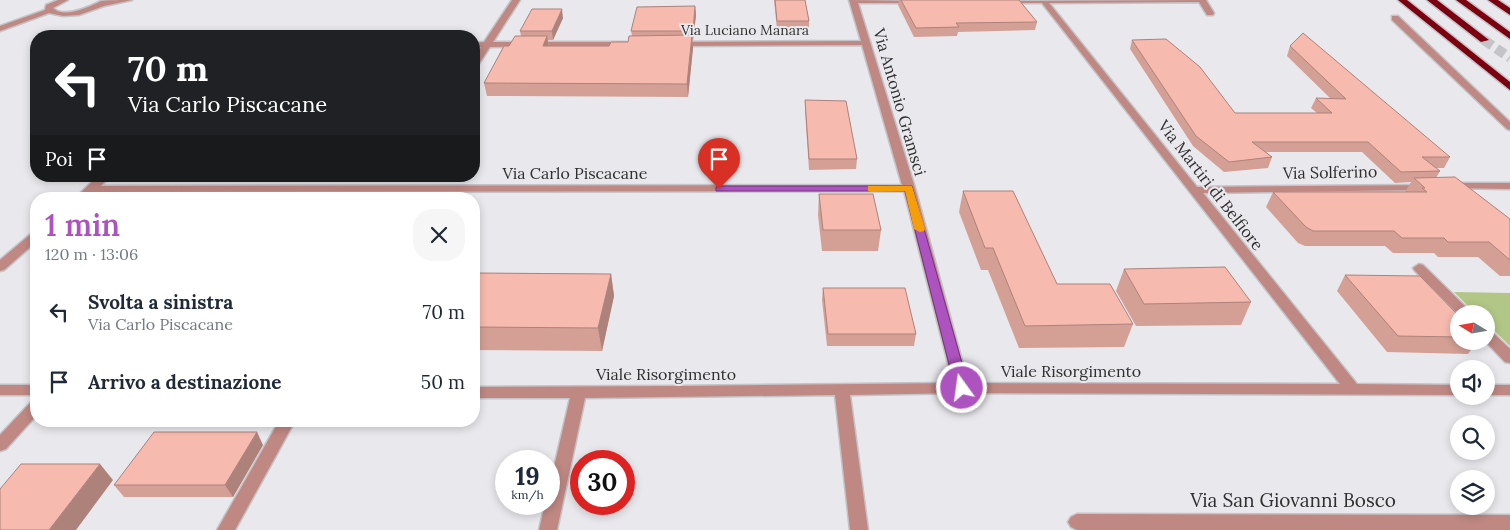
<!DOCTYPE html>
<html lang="it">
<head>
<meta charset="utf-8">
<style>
	:root { --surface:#fff; --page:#f6f6f7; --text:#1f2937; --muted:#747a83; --accent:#ad53bf }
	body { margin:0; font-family:Lora,serif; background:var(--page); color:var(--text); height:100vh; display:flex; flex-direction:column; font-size:19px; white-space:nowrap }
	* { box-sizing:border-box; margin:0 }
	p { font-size:16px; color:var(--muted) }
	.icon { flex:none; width:28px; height:28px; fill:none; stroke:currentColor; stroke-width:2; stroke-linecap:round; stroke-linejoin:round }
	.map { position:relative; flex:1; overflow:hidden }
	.panel { position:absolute; left:30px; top:192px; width:450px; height:235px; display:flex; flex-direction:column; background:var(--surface); border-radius:20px; box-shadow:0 2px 8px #0003 }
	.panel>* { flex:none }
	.hud { position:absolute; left:30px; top:30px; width:450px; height:152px; border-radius:20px; box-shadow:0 2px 8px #0003; background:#202124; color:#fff; overflow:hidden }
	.needle { width:32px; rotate:281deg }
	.buttons { position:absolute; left:1450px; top:305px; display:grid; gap:10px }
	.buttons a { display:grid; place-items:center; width:45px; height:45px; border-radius:50%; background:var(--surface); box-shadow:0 2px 8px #0003; font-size:25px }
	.speed { position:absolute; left:495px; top:450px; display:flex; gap:10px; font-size:25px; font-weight:700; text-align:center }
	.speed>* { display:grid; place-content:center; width:65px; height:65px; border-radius:50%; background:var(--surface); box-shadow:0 2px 8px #0003; line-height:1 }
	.speed small { font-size:12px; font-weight:400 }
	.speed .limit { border:8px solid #d22; background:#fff; color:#111 }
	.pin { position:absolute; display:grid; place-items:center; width:42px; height:42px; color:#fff; margin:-51px -21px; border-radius:50% 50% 50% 0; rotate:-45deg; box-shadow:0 0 5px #0007 }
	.pin .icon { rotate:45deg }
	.me { position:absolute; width:55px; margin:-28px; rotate:346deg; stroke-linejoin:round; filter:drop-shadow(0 0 4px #0008) }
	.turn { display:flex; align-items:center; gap:18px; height:105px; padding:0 15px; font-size:22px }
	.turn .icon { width:65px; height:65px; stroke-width:2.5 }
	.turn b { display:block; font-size:35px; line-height:42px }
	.then { display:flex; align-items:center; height:48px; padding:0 15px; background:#0003; gap:10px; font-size:19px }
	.round { display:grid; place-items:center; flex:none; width:52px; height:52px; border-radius:20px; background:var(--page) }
	.head { display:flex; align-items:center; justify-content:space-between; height:85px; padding:0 15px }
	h1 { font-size:30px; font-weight:600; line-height:38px; color:var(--accent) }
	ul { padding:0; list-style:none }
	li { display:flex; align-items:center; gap:15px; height:70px; padding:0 15px }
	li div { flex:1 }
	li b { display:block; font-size:19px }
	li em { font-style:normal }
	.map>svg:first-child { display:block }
	.green { fill:#b2c786 }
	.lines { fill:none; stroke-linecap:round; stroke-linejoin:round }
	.highway-tunnel { stroke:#c4c3c7; stroke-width:10; stroke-dasharray:10 5; stroke-linecap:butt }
	.lane-casing { stroke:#c4c3c7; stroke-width:3 }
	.street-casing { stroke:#c4c3c7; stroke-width:3 }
	.highway-casing { stroke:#c4c3c7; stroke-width:3 }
	.lane { fill:#bf8883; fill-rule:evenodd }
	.street { fill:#bf8883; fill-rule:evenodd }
	.highway { fill:#7d000f; fill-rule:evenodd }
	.wall { fill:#d4a096 }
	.shaded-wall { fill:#ad827a }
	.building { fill:#f7baaf; stroke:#ad827a }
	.route { fill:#ad53bf; stroke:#70367c }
	.slow { fill:#f59e0b }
	.labels { text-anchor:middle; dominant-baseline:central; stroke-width:4; stroke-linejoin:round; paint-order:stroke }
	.far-street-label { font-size:14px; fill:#303031; stroke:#e9e8ec }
	.street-label { font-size:16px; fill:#303031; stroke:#e9e8ec }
	.near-street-label { font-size:19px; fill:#303031; stroke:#e9e8ec }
</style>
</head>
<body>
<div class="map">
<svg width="1510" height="530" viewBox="0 0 1510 530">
	<rect width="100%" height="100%" fill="#e9e8ec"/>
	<path class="green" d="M1454 292 1510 293V346L1486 323V314H1476Z"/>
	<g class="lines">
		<path class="highway-tunnel" d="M1484 40 1510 58"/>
		<g class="lane-casing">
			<g id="lane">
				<path d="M1419 264 1423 265 1473 314 1459 315 1415 271 1413 268Z"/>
				<path d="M1486 329 1491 331 1510 349V363L1505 362 1485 341Z"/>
			</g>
		</g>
		<g class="street-casing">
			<g id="street">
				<path d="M58 0H68L53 8C64 19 89 7 101 1 106 0 124 0 132 0L104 6 79 15 63 16 49 13 0 31V26L45 10 46 5Z"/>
				<path d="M512 0H520L493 42H626L630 44 626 46 490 47 477 67 474 68V59L481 47H474V43L484 42Z"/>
				<path d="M849 0 920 1 916 3H858L915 188 968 383 1340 384 1042 3H1003L999 1 1206 0 1214 13 1213 15H1207L1199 2 1049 3 1197 187 1428 185 1429 187 1428 189 1424 190 1203 193 1357 384 1459 385V395L962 393 850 395 868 530H850L835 395 585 398 557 530H539L545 504H549V489L570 398H474V387L681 386 953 383 904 191 93 192 86 199H74L98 176H110L101 186 902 185 862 45 676 46 672 44 676 42 861 41Z"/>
				<path d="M1392 16H1398L1510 122V130L1507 129 1392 20Z"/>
				<path d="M1449 183H1510V189L1445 188 1444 186 1445 184Z"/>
				<path d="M36 232V242L4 270 0 271V260L32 233Z"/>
				<rect x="0" y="385" width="36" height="10"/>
				<rect x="1486" y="385" width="24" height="10"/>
				<path d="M36 400V416L6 449 0 451V435L31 402Z"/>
				<path d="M279 421H295L235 530H217Z"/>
				<path d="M1077 514 1510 515V530H1077L1071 527 1068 522 1071 517Z"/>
			</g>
		</g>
		<g class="highway-casing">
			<g id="highway">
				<path d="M1398 0H1407L1510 82V90Z"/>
				<path d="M1427 0H1437L1489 40 1481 42Z"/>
				<path d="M1456 0H1466L1510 32V39Z"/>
				<path d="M1488 0H1498L1510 8V15Z"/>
			</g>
		</g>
		<use href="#lane" class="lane"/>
		<use href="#street" class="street"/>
		<use href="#highway" class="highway"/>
	</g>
	<g class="wall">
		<path d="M774 0H805L809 21V30H777Z"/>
		<path d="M899 0H1019L1037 22 1035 30 958 32 957 36 914 37 898 5Z"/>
		<path d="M695 6 696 15 693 40H692L693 48 688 97 487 96 484 83 509 46 521 36 520 31 563 18 553 40H548L549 46H609L628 42 632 36 631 31Z"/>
		<path d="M1132 40 1235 113H1317L1311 108 1316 98 1331 99 1287 56 1290 46 1450 157 1444 168H1435L1440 171 1436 178 1510 219V276H1500L1478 257H1438L1434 253H1393L1385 246H1305L1298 243 1266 207 1273 192H1405L1411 182 1395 183 1362 152H1266L1272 157 1268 168 1224 172 1193 146 1130 49Z"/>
		<path d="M805 100 857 159 856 169 809 170 805 110Z"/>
		<path d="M963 191 1057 284 1133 324 1124 347 1019 348 988 270H981L959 212Z"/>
		<path d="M819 194 881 230 878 251H822L818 215Z"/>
		<path d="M1124 269 1251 302 1241 325 1136 326 1116 291Z"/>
		<path d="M474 273 611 274 614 296 602 351 474 350Z"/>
		<path d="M1345 275 1459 316V341H1477L1468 354 1387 352 1337 291Z"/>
		<path d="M823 288 916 334 914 346H827L822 300Z"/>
		<path d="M263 445 233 497H124L114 485Z"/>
	</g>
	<g class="shaded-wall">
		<path d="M695 6 696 15 693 40V31Z"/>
		<path d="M562 9 563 18 553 40 552 31Z"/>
		<path d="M692 35 693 48 688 97 687 84Z"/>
		<path d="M547 36 549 49 543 46Z"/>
		<path d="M611 274 614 296 602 351 598 328Z"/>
		<path d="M257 432 263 445 233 497 225 485Z"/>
		<path d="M100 464 113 480 76 530H49Z"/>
	</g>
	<g class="building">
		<path d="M775 0H805L809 21H777Z"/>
		<path d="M901 0H1019L1037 22 956 23 959 27 916 28Z"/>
		<path d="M695 6 693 31H631L637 7Z"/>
		<path d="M532 9H562L552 31H520Z"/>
		<path d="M1303 33 1450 157H1422L1440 171 1401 172 1368 142H1252L1272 157 1229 162 1196 136 1132 40 1166 39 1200 67 1235 113H1332L1316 98 1346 99 1290 46Z"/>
		<path d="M692 35 687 84 484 83 504 46H509L515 36H547L543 46H609L611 42H628L629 36Z"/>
		<path d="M805 100 846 101 857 159H809Z"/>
		<path d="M1455 177 1510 219V260L1489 242H1448L1444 238H1402L1394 231H1313L1306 227 1273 192H1427L1422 188H1425L1414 178Z"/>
		<path d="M963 191H1013L1057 284H1110L1133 324 1025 326 993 248H985Z"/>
		<path d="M819 194H873L881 230H823Z"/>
		<path d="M1225 267 1251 302 1144 304 1124 269Z"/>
		<path d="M474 273 611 274 598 328 474 327Z"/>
		<path d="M1345 275 1420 276 1459 316V337L1398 336Z"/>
		<path d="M823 288H905L916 334H828Z"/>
		<path d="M154 432H257L225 485H114Z"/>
		<path d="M21 464H100L49 530H0V489Z"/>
	</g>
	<path class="route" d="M719 186H912L969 388 967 391H957L955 388 905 191H716V187Z"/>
	<path class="slow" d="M868 186H912L925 229 924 231 920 232 914 229 905 191 871 192 868 191Z"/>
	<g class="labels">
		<g class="far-street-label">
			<text x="745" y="30">Via Luciano Manara</text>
		</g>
		<g class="street-label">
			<text transform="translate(900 102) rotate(74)">Via Antonio Gramsci</text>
			<text transform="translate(1330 172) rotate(-1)">Via Solferino</text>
			<text x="575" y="173">Via Carlo Piscacane</text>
			<text transform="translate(1211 185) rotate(52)">Via Martiri di Belfiore</text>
			<text x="1071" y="371">Viale Risorgimento</text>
			<text x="666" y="374">Viale Risorgimento</text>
		</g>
		<g class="near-street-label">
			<text x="1293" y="500">Via San Giovanni Bosco</text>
		</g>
	</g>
</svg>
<div class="buttons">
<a><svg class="needle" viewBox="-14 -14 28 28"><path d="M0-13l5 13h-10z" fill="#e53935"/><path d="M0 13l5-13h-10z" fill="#747a83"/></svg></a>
<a><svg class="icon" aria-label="sound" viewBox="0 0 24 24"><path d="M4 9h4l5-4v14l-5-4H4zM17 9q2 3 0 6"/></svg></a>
<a><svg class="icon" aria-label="search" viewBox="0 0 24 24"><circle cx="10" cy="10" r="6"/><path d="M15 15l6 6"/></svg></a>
<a><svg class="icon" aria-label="layers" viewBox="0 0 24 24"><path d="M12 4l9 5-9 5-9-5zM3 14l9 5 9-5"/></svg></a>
</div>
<div class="speed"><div>19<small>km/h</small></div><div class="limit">30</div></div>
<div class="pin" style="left:719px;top:189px;background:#d93025"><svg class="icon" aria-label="arrive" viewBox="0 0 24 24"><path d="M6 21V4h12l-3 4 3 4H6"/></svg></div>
<svg class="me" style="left:962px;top:388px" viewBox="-20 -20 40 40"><circle r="17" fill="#ad53bf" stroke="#fff" stroke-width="3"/><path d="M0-11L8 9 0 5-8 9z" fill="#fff"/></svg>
<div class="hud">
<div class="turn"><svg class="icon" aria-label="left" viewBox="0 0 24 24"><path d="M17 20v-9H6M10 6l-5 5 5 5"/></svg><div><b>70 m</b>Via Carlo Piscacane</div></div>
<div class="then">Poi<svg class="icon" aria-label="arrive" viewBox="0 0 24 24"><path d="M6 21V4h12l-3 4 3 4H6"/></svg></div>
</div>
<section class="panel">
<div class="head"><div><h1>1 min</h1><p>120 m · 13:06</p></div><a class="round"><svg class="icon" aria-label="close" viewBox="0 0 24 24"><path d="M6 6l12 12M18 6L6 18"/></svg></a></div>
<ul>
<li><svg class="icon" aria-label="left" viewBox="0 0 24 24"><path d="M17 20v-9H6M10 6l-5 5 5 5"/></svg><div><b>Svolta a sinistra</b><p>Via Carlo Piscacane</p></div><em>70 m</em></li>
<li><svg class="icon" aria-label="arrive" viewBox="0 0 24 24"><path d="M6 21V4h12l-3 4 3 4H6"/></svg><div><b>Arrivo a destinazione</b></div><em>50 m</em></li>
</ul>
</section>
</div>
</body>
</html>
